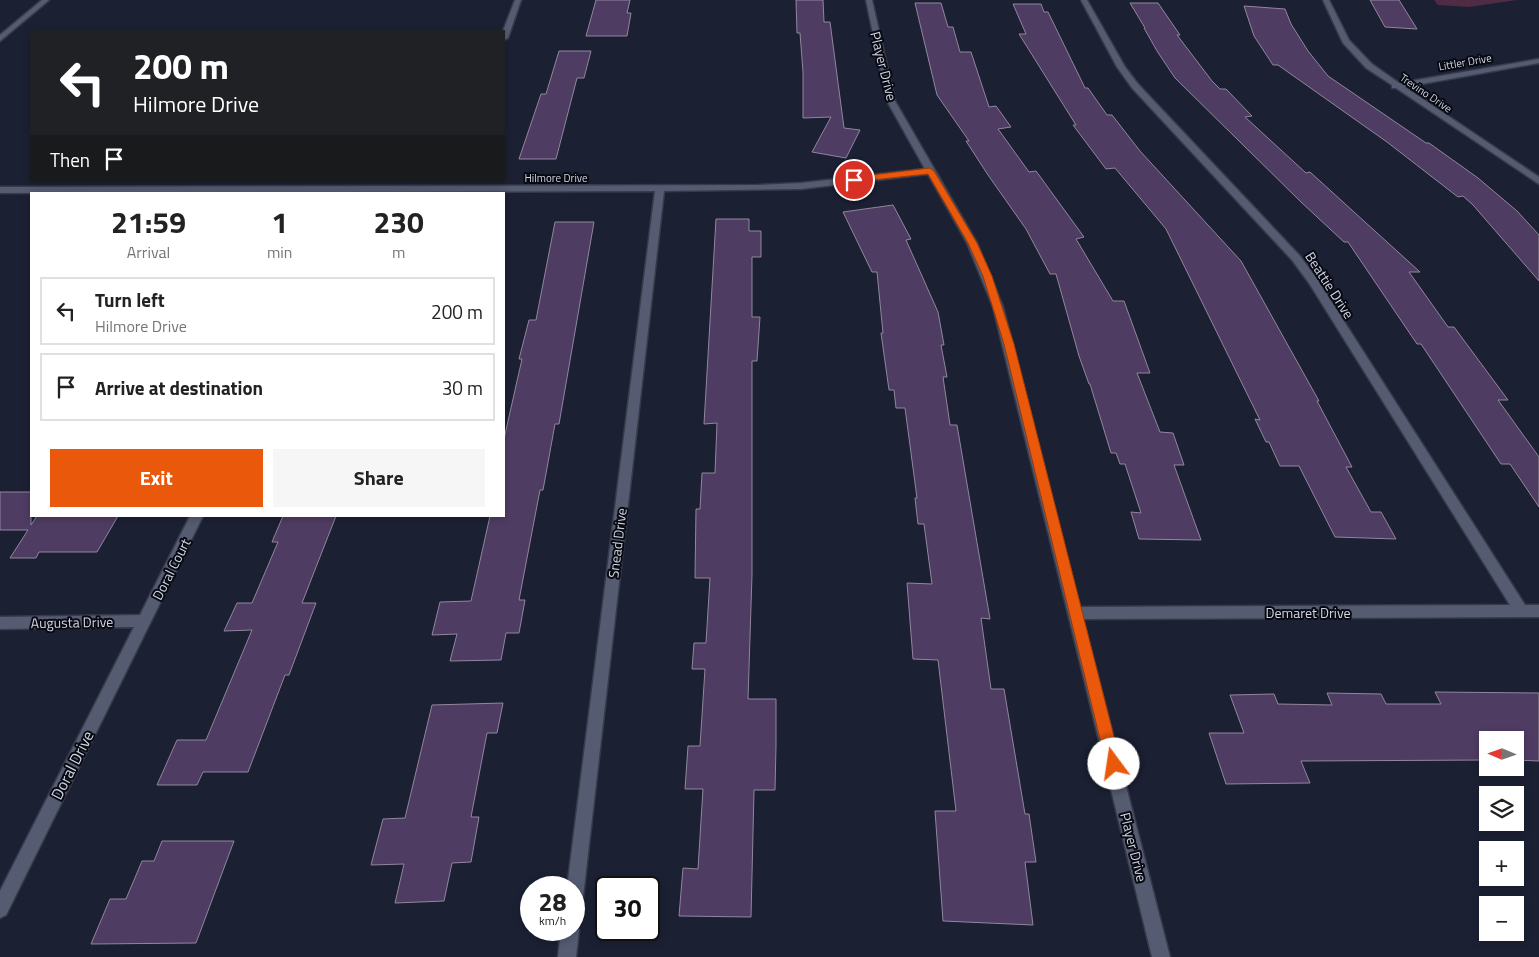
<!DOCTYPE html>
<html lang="en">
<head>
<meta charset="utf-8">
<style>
	:root { --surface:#fff; --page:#f6f6f6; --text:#222; --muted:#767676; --line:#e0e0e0; --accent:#ea580c }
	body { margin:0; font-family:"Titillium Web",sans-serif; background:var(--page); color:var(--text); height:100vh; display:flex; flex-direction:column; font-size:19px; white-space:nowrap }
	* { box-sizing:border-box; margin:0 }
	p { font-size:16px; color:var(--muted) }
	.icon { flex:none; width:28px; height:28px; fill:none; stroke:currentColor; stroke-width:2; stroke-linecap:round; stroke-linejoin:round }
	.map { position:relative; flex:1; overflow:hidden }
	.side { position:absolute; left:30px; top:192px; width:475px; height:325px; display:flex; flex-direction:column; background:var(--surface); border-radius:0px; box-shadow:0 2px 8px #0003 }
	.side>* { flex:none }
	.top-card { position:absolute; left:30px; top:30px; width:475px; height:152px; border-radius:0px; box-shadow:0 2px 8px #0003; background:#202124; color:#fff; overflow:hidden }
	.needle { width:32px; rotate:272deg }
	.controls { position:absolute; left:1479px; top:731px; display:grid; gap:10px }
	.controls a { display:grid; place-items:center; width:45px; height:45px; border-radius:0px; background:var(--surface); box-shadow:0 2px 8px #0003; font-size:25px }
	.speed { position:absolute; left:520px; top:876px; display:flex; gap:10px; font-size:25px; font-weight:700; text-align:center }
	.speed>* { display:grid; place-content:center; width:65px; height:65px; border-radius:50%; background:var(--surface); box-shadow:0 2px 8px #0003; line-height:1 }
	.speed small { font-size:12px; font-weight:400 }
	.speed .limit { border:2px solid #111; border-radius:8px; background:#fff; color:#111 }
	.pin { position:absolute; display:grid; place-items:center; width:42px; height:42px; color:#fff; margin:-21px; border:2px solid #fff; border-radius:50%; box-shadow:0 1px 5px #0007 }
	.me { position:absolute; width:55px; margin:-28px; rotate:346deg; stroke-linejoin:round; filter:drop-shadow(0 0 4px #0008) }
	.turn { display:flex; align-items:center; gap:18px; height:105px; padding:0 20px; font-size:22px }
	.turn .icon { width:65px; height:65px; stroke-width:2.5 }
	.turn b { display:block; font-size:35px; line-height:42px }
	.then { display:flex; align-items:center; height:48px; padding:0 20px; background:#0003; gap:10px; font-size:19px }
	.eta { display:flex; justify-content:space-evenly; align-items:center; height:85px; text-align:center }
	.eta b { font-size:30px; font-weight:700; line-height:35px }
	.button { display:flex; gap:10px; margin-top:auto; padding:10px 20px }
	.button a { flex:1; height:58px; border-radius:0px; background:var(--accent); color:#fff; font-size:20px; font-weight:700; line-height:58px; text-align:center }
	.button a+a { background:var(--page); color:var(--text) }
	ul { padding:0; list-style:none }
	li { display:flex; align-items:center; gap:15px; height:68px; margin:0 10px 8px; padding:0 10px; border:2px solid var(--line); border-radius:0px }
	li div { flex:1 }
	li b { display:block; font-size:19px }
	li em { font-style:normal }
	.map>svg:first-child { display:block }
	.green { fill:#4f2c44 }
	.building { fill:#4f3c62; stroke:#91869d }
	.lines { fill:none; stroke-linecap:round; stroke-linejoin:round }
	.minor-casing { stroke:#373a4a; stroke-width:3 }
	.minor { fill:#555b71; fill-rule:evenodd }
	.route { fill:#ea580c; stroke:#983908 }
	.labels { text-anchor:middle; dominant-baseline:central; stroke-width:4; stroke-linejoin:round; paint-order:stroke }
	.far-street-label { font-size:11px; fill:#d1d5e2; stroke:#080a13 }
	.street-label { font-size:14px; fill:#d1d5e2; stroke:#080a13 }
	.near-street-label { font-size:16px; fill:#d1d5e2; stroke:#080a13 }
</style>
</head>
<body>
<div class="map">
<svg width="1539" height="957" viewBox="0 0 1539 957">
	<rect width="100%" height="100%" fill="#1b2033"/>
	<path class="green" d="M1434 0H1517L1469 7 1438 5Z"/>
	<g class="building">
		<path d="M596 0H630L627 13H631L627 36H586Z"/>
		<path d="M796 0H823L824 22H830L844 128 860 130 846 158 812 152 831 117 803 118V72L800 33H797Z"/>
		<path d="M1370 0H1399L1417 29 1385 27Z"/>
		<path d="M915 3H941L948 27H953L960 52H971L989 107 996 106 1011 127 998 129 1029 172 1036 171 1084 237 1076 239 1113 301H1124L1150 373H1137L1160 432 1173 433 1184 465H1174L1201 540 1139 539 1131 512 1141 513 1125 464H1120L1116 453H1111L1090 384H1089L1079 356 1056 274H1050L1026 229 988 175 966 141H969L937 95Z"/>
		<path d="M1130 3H1158L1180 35H1177L1212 81 1220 89H1226L1252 116 1245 117 1306 173 1310 172 1420 272H1409L1448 327H1454L1508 400H1498L1539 457V507L1510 464H1501L1421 344H1417L1348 242H1344L1301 202 1175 78 1157 51 1144 28H1145Z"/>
		<path d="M1013 4H1041L1044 12H1048L1085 88H1088L1107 115H1112L1140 151 1241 261 1319 401H1317L1352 467H1346L1371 512H1381L1396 539 1335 537 1299 466H1280L1269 442H1266L1255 419 1260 420 1166 229 1115 168 1106 169 1073 125H1076L1019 34H1026Z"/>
		<path d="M1244 6 1285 9 1291 24 1308 51 1328 76 1426 143H1429L1478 178 1517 211 1539 235V281L1473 205 1463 196 1458 197 1387 142 1278 65H1273L1254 36Z"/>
		<path d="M559 51H591L584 78H577L556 159H519L541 94H546Z"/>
		<path d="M893 205 911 239 906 240 938 312 944 345H941L947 377H943L950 425H957L990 619 981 618 991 689H1004L1025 814H1029L1036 862H1025L1033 925 943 921 935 811H956L938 660 913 659 907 583 932 584 924 524H918L915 498H917L905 408H896L894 390H889L881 333H883L877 272H872L843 212Z"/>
		<path d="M716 219H749V231H761V257H752V317H760L757 361H752V575L748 699H776V746L775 790H754L751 917 679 916 683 868 698 869 703 789H685L688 746H700L705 669H692L694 643H706L710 578H695L696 509H700L702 473H715L717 423 704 424Z"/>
		<path d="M555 222H594L559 424H555L543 490H540L519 600H525L519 633H506L501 660 450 661 457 634 432 635 440 602 471 601 490 516H504V439L522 359H519L529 320H536Z"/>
		<path d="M0 492H31V525L37 516H118L97 552H39L36 558H10L28 530H0Z"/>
		<path d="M283 516H336L302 603H316L289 675H285L248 772H203L197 785H157L177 740H206L252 630 224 631 237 603H252L278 542H272Z"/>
		<path d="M1435 692 1539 693V761L1515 760V740H1488V760L1301 761 1310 783 1226 784 1209 733H1244L1230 695 1274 694 1278 704 1332 705 1327 693 1381 694 1386 704H1441Z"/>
		<path d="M503 703 497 733H487L471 817H479L471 862 452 863 444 901 395 903 404 864 371 865 383 819 405 818 432 705Z"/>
		<path d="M162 841H234L196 943 91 944 110 899H126L142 861H154Z"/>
	</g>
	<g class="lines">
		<g class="minor-casing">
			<g id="minor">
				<path d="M42 0H49L0 41V35Z"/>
				<path d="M515 0H521L508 38 504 40 503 31Z"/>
				<path d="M866 0H872L895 101 977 243 1003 307 1080 607 1510 605 1309 283 1292 260 1132 88 1117 67 1081 0H1087L1125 67 1138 84 1300 256 1317 279 1525 605H1539V617L1083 619 1170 957H1152L993 307 967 243 928 174 801 189 664 191 583 897 580 903 574 906V888H567L655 191 0 193V187L758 185 801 183 925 169 887 101Z"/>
				<path d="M1323 0H1329L1349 40 1372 64 1399 83 1539 59V63L1405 87 1539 177V184L1396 88H1392V85L1366 68 1343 43Z"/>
				<path d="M190 516H203L6 915 0 918V891L134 627 0 629V617L140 615Z"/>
				<path d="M574 923 579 930 576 957H558L561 930H574Z"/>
			</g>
		</g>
		<use href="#minor" class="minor"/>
	</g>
	<path class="route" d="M930 168 934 171 977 243 992 276 1014 344 1121 764 1119 769 1114 771 1109 769 1106 764 1004 344 983 276 968 243 928 174 854 182 850 180 854 177Z"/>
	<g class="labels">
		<g class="far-street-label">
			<text transform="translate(1465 62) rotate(-10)">Littler Drive</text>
			<text transform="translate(1426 93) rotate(34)">Trevino Drive</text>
			<text x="556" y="178">Hilmore Drive</text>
		</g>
		<g class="street-label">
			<text transform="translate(884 66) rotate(76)">Player Drive</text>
			<text transform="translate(1330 285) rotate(57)">Beattie Drive</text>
			<text transform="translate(617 543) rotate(-83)">Snead Drive</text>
			<text transform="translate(171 569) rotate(-63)">Doral Court</text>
			<text x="1308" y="612">Demaret Drive</text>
			<text transform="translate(72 622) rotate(-1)">Augusta Drive</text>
			<text transform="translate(1134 847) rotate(76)">Player Drive</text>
		</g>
		<g class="near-street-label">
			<text transform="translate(72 765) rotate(-63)">Doral Drive</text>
		</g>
	</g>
</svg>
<div class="controls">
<a><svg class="needle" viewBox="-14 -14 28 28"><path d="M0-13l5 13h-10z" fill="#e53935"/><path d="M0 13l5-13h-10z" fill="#767676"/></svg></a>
<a><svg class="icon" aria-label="layers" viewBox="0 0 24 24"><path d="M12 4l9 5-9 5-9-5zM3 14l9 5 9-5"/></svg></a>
<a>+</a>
<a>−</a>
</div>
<div class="speed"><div>28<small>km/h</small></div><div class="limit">30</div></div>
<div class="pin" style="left:854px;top:180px;background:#d93025"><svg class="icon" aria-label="arrive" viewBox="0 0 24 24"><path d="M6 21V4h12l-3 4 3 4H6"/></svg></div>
<svg class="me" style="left:1114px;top:764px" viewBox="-20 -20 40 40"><circle r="19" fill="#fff"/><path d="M0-13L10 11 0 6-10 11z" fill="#ea580c"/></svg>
<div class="top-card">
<div class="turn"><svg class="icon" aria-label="left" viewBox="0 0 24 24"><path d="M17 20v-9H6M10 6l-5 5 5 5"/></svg><div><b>200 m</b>Hilmore Drive</div></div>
<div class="then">Then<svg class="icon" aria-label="arrive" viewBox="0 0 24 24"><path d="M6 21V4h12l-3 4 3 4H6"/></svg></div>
</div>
<section class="side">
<div class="eta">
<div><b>21:59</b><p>Arrival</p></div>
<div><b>1</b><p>min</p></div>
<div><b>230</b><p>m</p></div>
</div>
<ul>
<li><svg class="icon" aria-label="left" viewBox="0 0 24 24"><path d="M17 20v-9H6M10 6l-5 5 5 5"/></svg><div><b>Turn left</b><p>Hilmore Drive</p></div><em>200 m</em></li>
<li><svg class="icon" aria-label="arrive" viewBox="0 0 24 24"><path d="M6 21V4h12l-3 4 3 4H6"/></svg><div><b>Arrive at destination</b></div><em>30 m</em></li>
</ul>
<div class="button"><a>Exit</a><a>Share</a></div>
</section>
</div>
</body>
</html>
